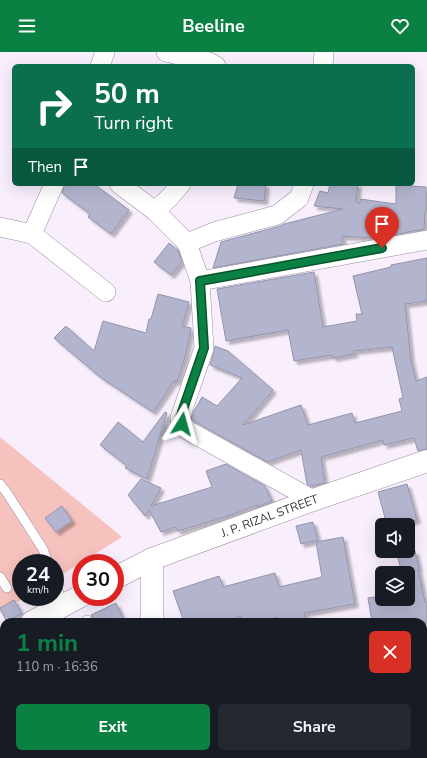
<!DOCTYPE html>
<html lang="en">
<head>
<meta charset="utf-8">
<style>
	:root { --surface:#171b24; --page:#242831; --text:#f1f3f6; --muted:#9ea1a6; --accent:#0b8043 }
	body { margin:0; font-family:"Nunito Sans",sans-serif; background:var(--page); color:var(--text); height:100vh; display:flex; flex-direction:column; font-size:15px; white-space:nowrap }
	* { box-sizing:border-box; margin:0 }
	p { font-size:13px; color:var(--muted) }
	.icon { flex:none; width:22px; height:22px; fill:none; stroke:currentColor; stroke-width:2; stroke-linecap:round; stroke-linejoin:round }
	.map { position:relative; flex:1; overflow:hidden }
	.side { position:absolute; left:0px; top:566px; width:427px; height:140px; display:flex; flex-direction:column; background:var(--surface); border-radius:12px 12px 0 0; box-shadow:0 4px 16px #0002 }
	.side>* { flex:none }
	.guide { position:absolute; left:12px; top:12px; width:403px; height:122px; border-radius:6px; box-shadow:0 4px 16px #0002; background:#0b6e4f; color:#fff; overflow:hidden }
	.fabs { position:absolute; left:375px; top:466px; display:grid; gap:8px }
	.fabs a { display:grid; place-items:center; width:40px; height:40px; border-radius:6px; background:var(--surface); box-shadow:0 4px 16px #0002; font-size:20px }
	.speed { position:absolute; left:12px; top:502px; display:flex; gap:8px; font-size:20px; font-weight:700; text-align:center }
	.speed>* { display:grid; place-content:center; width:52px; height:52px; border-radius:50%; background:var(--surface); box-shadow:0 4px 16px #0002; line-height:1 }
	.speed small { font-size:10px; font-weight:400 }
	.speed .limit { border:6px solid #d22; background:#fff; color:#111 }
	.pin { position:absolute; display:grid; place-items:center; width:34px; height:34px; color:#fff; margin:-41px -17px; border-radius:50% 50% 50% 0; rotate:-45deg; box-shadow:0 0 4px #0007 }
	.pin .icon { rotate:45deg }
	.me { position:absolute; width:44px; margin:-22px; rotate:8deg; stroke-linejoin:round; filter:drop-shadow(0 0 3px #0008) }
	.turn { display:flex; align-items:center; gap:14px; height:84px; padding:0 16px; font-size:18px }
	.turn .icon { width:52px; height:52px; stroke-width:2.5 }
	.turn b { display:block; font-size:28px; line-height:34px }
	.then { display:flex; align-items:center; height:38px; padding:0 16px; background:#0003; gap:8px; font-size:15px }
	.round { display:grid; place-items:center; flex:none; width:42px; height:42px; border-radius:6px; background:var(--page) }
	.headline { display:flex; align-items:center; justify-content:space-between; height:68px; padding:0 16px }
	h1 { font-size:24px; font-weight:700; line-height:30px; color:var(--accent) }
	.primary-button { display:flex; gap:8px; margin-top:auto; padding:8px 16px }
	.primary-button a { flex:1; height:46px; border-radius:6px; background:var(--accent); color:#fff; font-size:16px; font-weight:700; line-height:46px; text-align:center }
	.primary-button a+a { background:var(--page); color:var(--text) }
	header { display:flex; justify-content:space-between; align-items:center; height:52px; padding:0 16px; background:var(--accent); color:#fff; font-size:18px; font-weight:700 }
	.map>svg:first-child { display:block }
	.green { fill:#f6c2bd }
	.building { fill:#b3b5cf; stroke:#9294ad; filter:url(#shadow) }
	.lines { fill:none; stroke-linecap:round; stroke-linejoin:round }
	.service-casing { stroke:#9d8da3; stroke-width:10 }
	.minor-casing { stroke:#9d8da3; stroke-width:20 }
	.tertiary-casing { stroke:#9d8da3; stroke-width:23 }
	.service { stroke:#fff; stroke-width:9 }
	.minor { stroke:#fff; stroke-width:19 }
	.tertiary { stroke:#fff; stroke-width:22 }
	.route-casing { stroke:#07532c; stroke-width:10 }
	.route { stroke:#0b8043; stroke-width:7 }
	.labels { text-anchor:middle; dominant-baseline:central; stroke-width:4; stroke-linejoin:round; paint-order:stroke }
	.street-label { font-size:12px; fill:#3c363f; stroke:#fff }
</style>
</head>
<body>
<header><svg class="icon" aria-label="menu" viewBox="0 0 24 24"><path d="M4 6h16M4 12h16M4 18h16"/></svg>Beeline<svg class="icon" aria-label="heart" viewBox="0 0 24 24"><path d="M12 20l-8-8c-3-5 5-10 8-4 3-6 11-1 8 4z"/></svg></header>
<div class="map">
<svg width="427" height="706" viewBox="0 0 427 706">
	<defs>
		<filter id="shadow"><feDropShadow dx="3.5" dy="3.5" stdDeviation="1" flood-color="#0004"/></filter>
	</defs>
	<rect width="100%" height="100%" fill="#f8eefc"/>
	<path class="green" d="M0 385 122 485 55 527V511H21V545H26L0 561Z"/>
	<g class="building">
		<path d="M65 132H94L129 158 111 182 88 165 90 162 62 141Z"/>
		<path d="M238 132H266L264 149 234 146Z"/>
		<path d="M330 132H358L356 150 360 151V147L396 152V133L426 135V160H425L424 177 393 183 380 182V185L375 186 342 184 343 192 213 216 221 190 280 174 284 172 343 157 314 154 320 139 328 141Z"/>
		<path d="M169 191 178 198 182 210 171 223 154 210Z"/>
		<path d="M427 206V249L405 252 411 308 416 329 427 325V397L418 399 414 386 384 393 383 388 321 405 325 431 310 434 307 432 301 398 267 410 194 369 191 367 194 359 202 345 217 354 242 326 210 313 214 300 215 294 228 299 273 338 243 373 301 353 308 373 352 361 355 371 402 359 399 347 403 346 392 295 354 299V302L333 306 332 303 294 309 288 278 226 289 217 237 314 220 323 275 357 269 356 262H362L353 224 391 215V213Z"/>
		<path d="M158 242 189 250 182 274 191 276 185 305 177 330 174 329 153 360 100 325 54 286 66 274 94 299 103 269 146 281 149 267H151Z"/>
		<path d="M165 360 167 361 147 427 125 416 127 414 100 393 118 370 143 390Z"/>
		<path d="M226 412 265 434 272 449 257 455V453L228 464 178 479 175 475 161 480 149 458 145 464 128 443 141 427 161 436 151 454 212 435 206 419Z"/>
		<path d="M407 432 417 468 398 473H387L378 440Z"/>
		<path d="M62 454 72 469 56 480 45 466Z"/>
		<path d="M313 470 318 488 301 492 296 474Z"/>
		<path d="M343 485 355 552 304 561 307 570H279L277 565 261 570H242L241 564 223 570H184L173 539 219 524 223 535 275 521 279 535 322 525 316 490Z"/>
		<path d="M415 499 419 517H418L425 550H427V570H400L399 568 384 570H372L368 546 382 544V547H408V521H402L397 503Z"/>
		<path d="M14 548 22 561 7 570 0 556Z"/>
		<path d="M116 551 123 566 115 570H93L92 565 91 563Z"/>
	</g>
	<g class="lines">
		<g class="service-casing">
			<g id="service">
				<path d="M0 432 7 441 43 497 48 511"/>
				<path d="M0 525 7 536"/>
				<path d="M55 530 63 553"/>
				<path d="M87 568V570"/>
				<path d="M0 623 4 621"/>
				<path d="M0 650 4 654"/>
				<path d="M59 702 64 706"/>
				<path d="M104 702 105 706"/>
			</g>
		</g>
		<g class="minor-casing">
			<g id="minor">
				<path d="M166 0 209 10 216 14"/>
				<path d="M100 14 105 0"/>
				<path d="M323 14 324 0"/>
				<path d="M54 132 32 182 106 240"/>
				<path d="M119 132 155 159 187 191"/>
				<path d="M304 132 299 146 277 163 214 180 187 191 200 229 204 296 180 366 181 372 187 378 313 448"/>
				<path d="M155 159 169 146 181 132"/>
				<path d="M0 175 32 182"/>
				<path d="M200 229 427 188"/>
				<path d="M423 662H427"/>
			</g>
		</g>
		<g class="tertiary-casing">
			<g id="tertiary">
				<path id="s1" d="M115 526 152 507 313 448 427 409"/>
				<path d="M32 570 81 544"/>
				<path d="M152 570V507"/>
				<path d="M0 588 4 586"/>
				<path d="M151 706V702"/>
			</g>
		</g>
		<use href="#service" class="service"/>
		<use href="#minor" class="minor"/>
		<use href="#tertiary" class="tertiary"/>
	</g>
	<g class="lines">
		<g class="route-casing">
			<path id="route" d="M182 372 180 366 204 296 200 229 382 196"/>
		</g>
		<use href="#route" class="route"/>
	</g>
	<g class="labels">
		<g class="street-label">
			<text stroke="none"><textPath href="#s1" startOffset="167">J. P. RIZAL STREET</textPath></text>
		</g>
	</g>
</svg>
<div class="fabs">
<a><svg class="icon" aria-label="sound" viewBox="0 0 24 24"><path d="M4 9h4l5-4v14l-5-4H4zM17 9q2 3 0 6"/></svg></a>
<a><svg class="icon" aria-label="layers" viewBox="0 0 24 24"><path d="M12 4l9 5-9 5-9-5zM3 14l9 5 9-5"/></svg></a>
</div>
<div class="speed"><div>24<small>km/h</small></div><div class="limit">30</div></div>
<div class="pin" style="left:382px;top:196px;background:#d93025"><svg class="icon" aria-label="arrive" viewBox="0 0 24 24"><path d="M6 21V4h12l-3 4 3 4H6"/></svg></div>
<svg class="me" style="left:182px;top:372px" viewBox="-20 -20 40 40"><path d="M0-17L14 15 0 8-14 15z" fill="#0b8043" stroke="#fff" stroke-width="4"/></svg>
<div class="guide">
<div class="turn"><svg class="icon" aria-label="right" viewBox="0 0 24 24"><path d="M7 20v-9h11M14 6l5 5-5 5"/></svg><div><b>50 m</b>Turn right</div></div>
<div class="then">Then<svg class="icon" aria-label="arrive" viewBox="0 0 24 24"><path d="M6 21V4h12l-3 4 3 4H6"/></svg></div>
</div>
<section class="side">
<div class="headline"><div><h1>1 min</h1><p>110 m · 16:36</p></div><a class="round" style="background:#d93025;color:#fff"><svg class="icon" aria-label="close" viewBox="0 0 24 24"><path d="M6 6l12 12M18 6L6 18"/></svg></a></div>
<div class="primary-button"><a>Exit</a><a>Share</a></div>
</section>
</div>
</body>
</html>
